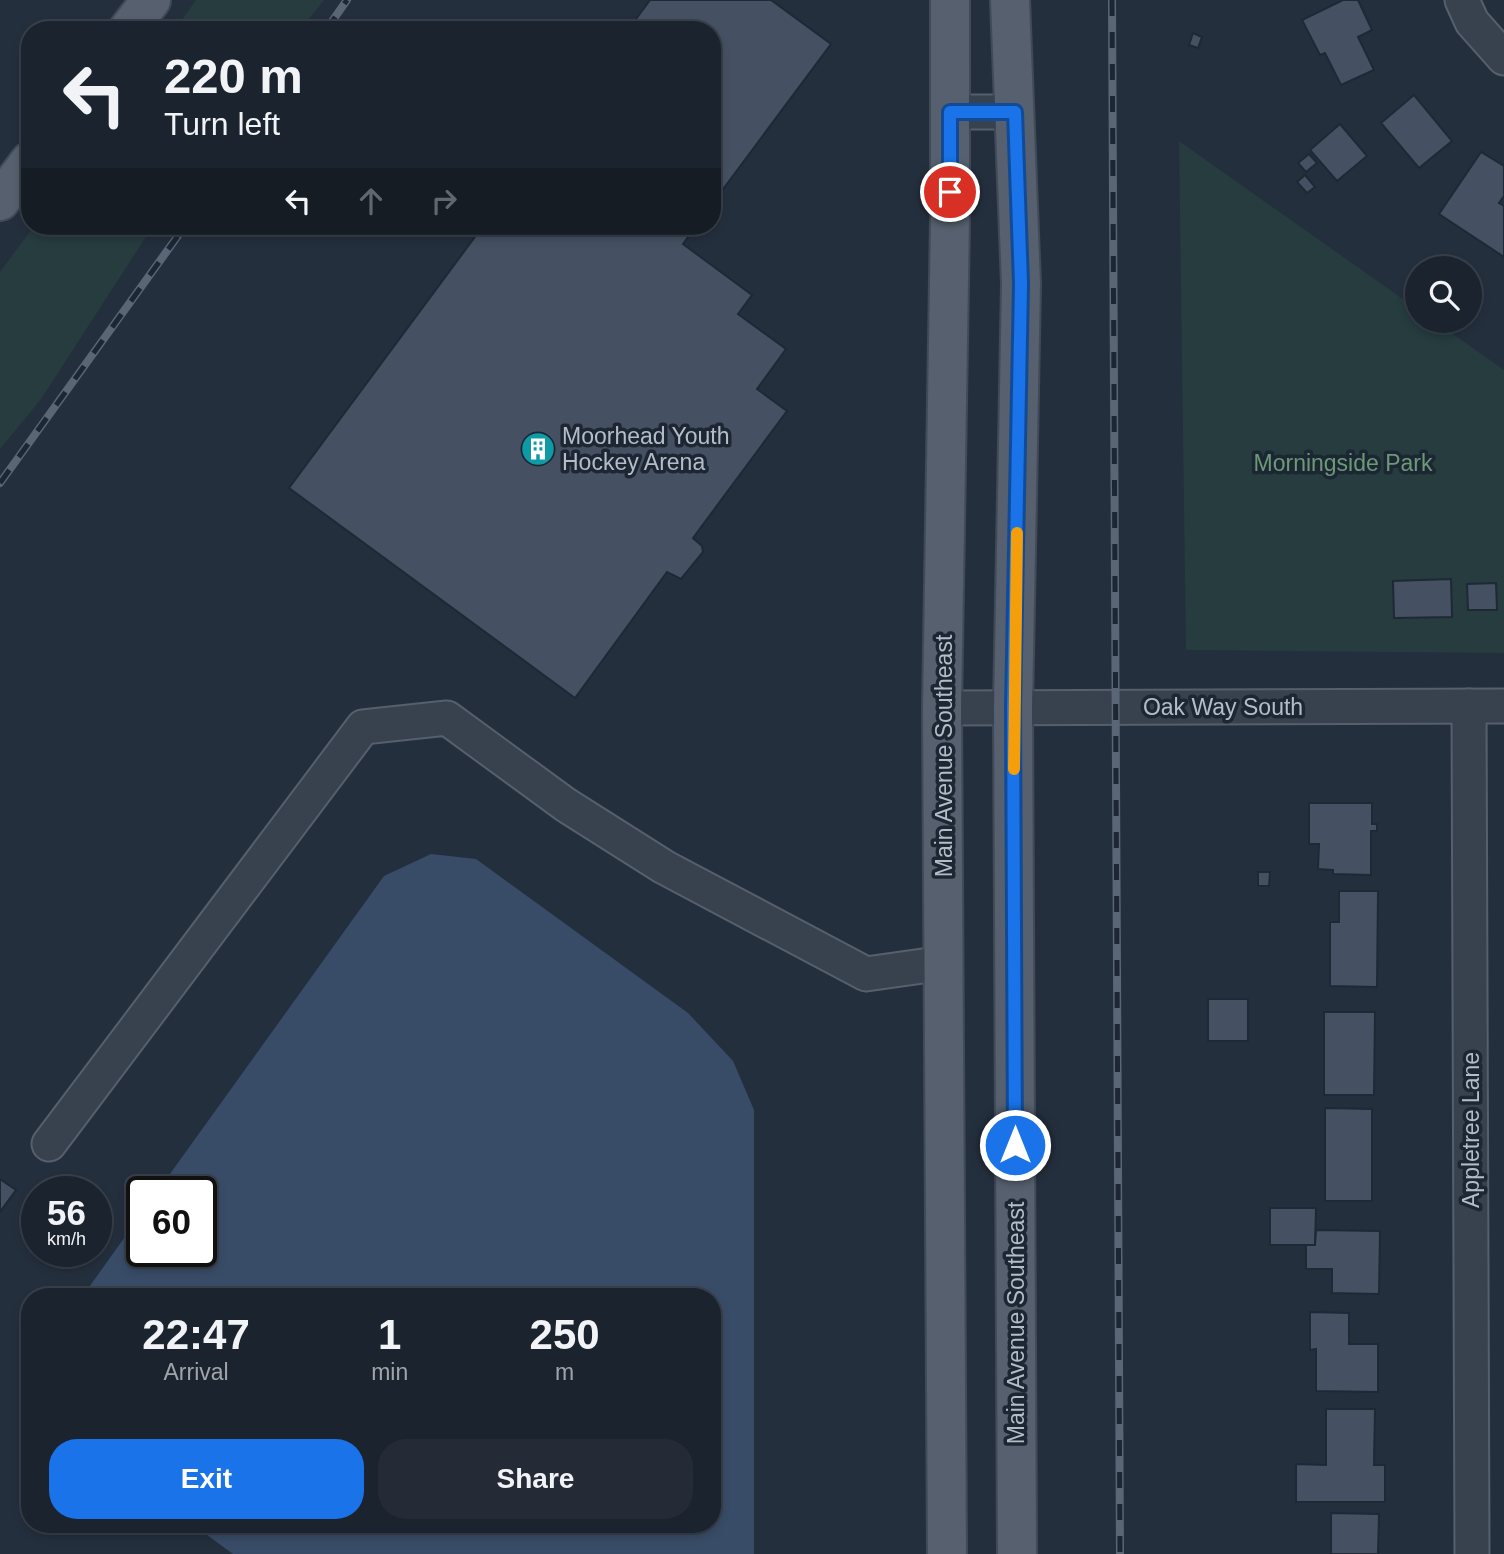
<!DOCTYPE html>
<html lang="en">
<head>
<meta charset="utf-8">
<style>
	:root { --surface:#1b232e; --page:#242b36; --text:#f1f3f6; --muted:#a0a4aa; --line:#39404a; --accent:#1a73e8 }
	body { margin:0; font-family:Arial,sans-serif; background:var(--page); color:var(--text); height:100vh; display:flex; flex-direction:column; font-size:26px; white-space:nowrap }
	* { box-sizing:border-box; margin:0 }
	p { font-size:23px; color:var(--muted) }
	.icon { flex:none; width:38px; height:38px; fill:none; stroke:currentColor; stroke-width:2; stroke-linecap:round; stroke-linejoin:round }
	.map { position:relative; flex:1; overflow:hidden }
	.panel { position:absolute; left:21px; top:1288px; width:700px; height:245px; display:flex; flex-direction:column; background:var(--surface); border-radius:28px; box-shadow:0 4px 10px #0003,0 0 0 2px var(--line) }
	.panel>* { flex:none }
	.guide { position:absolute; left:21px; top:21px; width:700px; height:214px; border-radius:28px; box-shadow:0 4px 10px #0003,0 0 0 2px var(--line); background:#1b232e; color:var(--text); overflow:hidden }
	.tools { position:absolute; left:1405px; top:256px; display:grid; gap:14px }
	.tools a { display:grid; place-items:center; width:77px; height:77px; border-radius:50%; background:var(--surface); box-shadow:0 4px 10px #0003,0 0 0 2px var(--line); font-size:35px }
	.speed { position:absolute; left:21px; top:1176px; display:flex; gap:14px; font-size:35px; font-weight:700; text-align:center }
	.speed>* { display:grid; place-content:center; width:91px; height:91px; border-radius:50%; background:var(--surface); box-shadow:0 4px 10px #0003,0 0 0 2px var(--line); line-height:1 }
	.speed small { font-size:18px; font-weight:400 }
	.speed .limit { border:4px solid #111; border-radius:10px; background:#fff; color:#111 }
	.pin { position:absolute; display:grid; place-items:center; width:60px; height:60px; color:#fff; margin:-30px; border:4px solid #fff; border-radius:50%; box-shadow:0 2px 7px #0007 }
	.me { position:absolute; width:77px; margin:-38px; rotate:0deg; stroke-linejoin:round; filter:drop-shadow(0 0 5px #0008) }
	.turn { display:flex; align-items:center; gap:24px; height:147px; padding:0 28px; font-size:32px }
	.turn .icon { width:91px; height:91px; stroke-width:2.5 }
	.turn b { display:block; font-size:49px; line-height:60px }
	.lanes { display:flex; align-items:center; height:66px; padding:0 28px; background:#0003; justify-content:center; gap:35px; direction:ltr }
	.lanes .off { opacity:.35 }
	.eta { display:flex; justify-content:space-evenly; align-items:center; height:119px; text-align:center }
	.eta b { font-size:42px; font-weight:700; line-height:49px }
	.cta { display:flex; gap:14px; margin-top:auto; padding:14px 28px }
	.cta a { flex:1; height:80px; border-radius:28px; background:var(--accent); color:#fff; font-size:28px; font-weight:700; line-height:80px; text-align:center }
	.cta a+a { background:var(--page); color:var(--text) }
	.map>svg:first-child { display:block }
	.green { fill:#263c3f }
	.water { fill:#394c67 }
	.building { fill:#455162; stroke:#1f2835; stroke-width:2 }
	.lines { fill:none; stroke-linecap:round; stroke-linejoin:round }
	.minor-casing { stroke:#565f6c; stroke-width:37 }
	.major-casing { stroke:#414a57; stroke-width:42 }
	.minor { stroke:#38414e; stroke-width:33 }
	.major { stroke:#56606e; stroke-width:38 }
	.rail-casing { stroke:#5a6575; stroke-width:8 }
	.rail { stroke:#1d2633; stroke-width:5; stroke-dasharray:16; stroke-linecap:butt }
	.route-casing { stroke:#114b97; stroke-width:18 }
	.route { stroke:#1a73e8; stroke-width:12 }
	.slow { stroke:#f59e0b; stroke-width:12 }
	.labels { text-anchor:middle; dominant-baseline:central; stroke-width:7; stroke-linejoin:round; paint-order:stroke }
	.poi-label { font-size:23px; fill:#b4bcc9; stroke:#1d2633; text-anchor:start }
	.park-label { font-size:23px; fill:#6b9a76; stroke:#1d2633 }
	.street-label { font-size:23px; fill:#b4bcc9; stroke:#1d2633 }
</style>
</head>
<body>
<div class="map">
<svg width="1504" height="1554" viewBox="0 0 1504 1554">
	<rect width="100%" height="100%" fill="#242f3e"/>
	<g class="green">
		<path d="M196 0H324L300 30H175Z"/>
		<path d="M1179 141 1417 309 1418 320H1433L1504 370V653L1186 650Z"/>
		<path d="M34 226H153L41 399 0 449V272Z"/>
	</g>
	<path class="water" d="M431 854 476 859 688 1013 733 1061 754 1110V1554H233L192 1524H712V1297H82L142 1213V1251H201V1192H157L384 876Z"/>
	<g class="building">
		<path d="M650 0H771L831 44 712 204V30H628Z"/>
		<path d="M1343 0H1358L1372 30 1358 37 1374 70 1341 85 1325 53 1320 55 1302 20Z"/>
		<path d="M1193 33 1202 37 1198 48 1189 45Z"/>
		<path d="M1414 95 1452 141 1419 168 1381 123Z"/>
		<path d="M1340 124 1367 156 1337 181 1310 150Z"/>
		<path d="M1481 152 1504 166V196L1499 203 1504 206V257L1439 214Z"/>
		<path d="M1309 154 1317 163 1306 172 1298 163Z"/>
		<path d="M1305 175 1315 187 1307 193 1297 182Z"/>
		<path d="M483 226H696L683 244 752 295 738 314 786 349 757 389 787 411 693 538 702 546 703 552 681 579 667 572 575 698 289 488Z"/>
		<path d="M1451 579 1452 617 1394 618 1393 581Z"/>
		<path d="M1496 583 1497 610H1468L1467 584Z"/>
		<path d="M1309 803H1372V824H1377V831H1371V875L1333 874V870L1318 869 1319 844H1309Z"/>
		<path d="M1258 872H1270L1269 886H1258Z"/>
		<path d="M1339 891H1378L1377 987 1330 986V922H1339Z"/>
		<rect x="1208" y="999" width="40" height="42"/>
		<path d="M1324 1012H1375L1374 1095H1324Z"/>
		<path d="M1325 1108 1372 1109V1201H1325Z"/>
		<path d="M0 1179 16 1190 0 1212Z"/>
		<path d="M1270 1208H1316L1315 1245H1270Z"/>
		<path d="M1316 1230 1380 1231 1379 1294 1332 1293V1269H1306V1245H1315Z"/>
		<path d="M1310 1312 1349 1313V1344H1378V1392L1316 1391V1349L1310 1350Z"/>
		<path d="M1326 1409H1375L1374 1465H1385V1502H1296V1464L1326 1465Z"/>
		<path d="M1331 1513 1379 1514 1378 1554H1331Z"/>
	</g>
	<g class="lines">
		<g class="minor-casing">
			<g id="minor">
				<path d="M1462 0 1472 22 1504 58"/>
				<path d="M950 112H1015"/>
				<path d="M1469 706 1472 1554"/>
				<path d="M942 708 1504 706"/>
				<path d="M49 1144 363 727 447 718 566 805 664 867 866 974 944 963"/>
			</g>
		</g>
		<g class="major-casing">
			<g id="major">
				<path d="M1010 0 1021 284 1013 708 1017 1554"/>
				<path d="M128 30 151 0"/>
				<path d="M0 201 30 161"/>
				<path d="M947 1554 942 708 950 219V0"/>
			</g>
		</g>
		<use href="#minor" class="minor"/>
		<use href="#major" class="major"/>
		<g class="rail-casing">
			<g id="rail">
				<path d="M1112 0 1120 1554"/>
				<path d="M326 30 347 0"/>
				<path d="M0 483 185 226"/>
			</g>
		</g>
		<use href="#rail" class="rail"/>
	</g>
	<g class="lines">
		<g class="route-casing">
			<path id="route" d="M950 192V112H1015L1021 284 1013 708 1015 1145"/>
		</g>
		<use href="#route" class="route"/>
		<path class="slow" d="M1014 769 1017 533"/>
	</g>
	<defs>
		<g id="building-disc" transform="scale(1.75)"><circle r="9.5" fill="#0f9aa8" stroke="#1d2633"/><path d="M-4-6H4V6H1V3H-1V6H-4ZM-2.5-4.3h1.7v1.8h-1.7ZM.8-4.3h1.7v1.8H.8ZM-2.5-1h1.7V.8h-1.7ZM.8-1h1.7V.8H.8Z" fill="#fff"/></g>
	</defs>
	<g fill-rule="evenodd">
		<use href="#building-disc" x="538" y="449"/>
	</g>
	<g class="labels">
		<g class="poi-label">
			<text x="562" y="436">Moorhead Youth<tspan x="562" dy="26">Hockey Arena</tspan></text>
		</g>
		<g class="park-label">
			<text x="1343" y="463">Morningside Park</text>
		</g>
		<g class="street-label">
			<text x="1223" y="707">Oak Way South</text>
			<text transform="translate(944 756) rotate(-90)">Main Avenue Southeast</text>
			<text transform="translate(1471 1130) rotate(-90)">Appletree Lane</text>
			<text transform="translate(1016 1323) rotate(-90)">Main Avenue Southeast</text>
		</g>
	</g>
</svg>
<div class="tools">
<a><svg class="icon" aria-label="search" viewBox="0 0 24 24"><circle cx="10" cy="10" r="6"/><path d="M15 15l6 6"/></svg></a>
</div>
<div class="speed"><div>56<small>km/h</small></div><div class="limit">60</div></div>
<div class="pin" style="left:950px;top:192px;background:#d93025"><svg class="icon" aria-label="arrive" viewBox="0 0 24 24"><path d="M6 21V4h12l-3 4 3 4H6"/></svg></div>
<svg class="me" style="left:1015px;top:1145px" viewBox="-20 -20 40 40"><circle r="17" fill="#1a73e8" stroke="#fff" stroke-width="3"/><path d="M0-11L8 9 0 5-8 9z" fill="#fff"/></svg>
<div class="guide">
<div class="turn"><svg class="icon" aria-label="left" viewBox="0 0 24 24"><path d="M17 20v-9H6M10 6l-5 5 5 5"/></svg><div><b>220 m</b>Turn left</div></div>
<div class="lanes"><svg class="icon" aria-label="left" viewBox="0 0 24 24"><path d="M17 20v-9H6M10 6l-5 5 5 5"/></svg><svg class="icon off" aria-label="ahead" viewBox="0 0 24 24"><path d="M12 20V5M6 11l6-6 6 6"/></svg><svg class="icon off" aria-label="right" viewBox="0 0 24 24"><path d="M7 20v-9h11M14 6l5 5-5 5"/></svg></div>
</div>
<section class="panel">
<div class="eta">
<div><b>22:47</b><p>Arrival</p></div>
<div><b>1</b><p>min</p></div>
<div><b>250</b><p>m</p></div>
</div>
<div class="cta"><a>Exit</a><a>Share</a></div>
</section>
</div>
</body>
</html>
